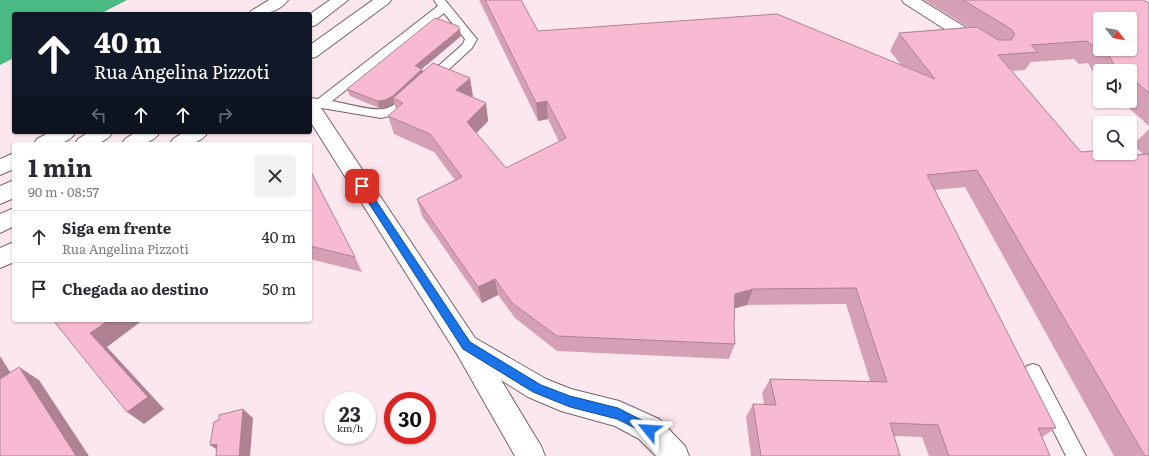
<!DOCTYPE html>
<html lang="pt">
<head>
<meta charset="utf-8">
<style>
	:root { --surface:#fff; --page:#f2f2f3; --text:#2b2b33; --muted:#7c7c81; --line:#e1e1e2 }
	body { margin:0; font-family:Literata,serif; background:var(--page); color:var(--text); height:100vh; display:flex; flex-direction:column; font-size:15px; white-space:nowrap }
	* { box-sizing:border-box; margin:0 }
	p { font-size:13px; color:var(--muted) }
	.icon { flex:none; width:22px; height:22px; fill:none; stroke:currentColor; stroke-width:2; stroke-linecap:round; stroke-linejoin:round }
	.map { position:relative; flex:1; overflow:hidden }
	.side { position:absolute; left:12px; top:142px; width:300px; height:180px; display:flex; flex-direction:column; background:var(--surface); border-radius:4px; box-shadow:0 1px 3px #0004 }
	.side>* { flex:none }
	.hud { position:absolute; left:12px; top:12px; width:300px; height:122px; border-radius:4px; box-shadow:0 1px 3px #0004; background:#111827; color:#fff; overflow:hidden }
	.needle { width:26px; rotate:121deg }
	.controls { position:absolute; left:1093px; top:12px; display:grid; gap:8px }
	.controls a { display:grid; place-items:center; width:44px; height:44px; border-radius:4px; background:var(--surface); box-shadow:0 1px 3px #0004; font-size:20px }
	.speed { position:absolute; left:324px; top:392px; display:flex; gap:8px; font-size:20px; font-weight:700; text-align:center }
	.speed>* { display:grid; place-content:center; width:52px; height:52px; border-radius:50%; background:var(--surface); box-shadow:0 1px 3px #0004; line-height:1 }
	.speed small { font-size:10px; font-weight:400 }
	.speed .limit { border:6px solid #d22; background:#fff; color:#111 }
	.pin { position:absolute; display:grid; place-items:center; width:34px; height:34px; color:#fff; margin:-17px; border-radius:8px; box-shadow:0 2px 6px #0006 }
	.me { position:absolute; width:44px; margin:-22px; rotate:297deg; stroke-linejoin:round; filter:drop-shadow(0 0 3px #0008) }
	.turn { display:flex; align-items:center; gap:14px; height:84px; padding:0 16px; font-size:18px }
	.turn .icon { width:52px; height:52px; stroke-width:2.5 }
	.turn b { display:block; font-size:28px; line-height:34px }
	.lanes { display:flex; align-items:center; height:38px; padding:0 16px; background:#0003; justify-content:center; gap:20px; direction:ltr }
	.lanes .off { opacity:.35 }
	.round { display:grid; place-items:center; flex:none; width:42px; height:42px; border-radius:4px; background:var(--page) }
	.summary { display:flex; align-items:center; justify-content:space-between; height:68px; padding:0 16px }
	h1 { font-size:24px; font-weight:700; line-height:30px }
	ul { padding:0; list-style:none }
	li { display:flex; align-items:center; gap:12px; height:52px; padding:0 16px; border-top:1px solid var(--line) }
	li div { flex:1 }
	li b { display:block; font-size:15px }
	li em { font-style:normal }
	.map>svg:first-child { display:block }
	.water { fill:#4bbb86 }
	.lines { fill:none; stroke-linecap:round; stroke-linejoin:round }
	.lane-casing { stroke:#786169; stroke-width:2 }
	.street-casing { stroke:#786169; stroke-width:2 }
	.highway-casing { stroke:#786169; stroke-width:2 }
	.lane { fill:#fff; fill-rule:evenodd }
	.street { fill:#fff; fill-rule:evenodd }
	.highway { fill:#fff; fill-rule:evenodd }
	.wall { fill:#d5a0b5; fill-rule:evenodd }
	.shaded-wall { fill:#ae8293 }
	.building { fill:#f8bad2; stroke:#ae8293 }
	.route { fill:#1a73e8; stroke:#114b97 }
</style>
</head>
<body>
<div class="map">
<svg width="1149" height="456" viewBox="0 0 1149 456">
	<rect width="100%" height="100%" fill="#fde7ef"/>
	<path class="water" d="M0 0H127L100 14H14V58L0 65Z"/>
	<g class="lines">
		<g class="lane-casing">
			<g id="lane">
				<path d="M434 0H445L475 37 477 39 472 48 434 83H426L424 80 426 77 463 44 465 39 444 13 332 101C344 103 371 111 382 109 396 108 403 92 415 95L417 98 402 113 381 118 310 106V98L318 99 438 6Z"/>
				<path d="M1033 364 1039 366 1086 456H1066L1024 372 1027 366Z"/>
			</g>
		</g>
		<g class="street-casing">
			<g id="street">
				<path d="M902 0H921L986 40 988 44 986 48 980 49 974 48 904 3Z"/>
				<path d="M310 100 317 102 475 338 546 379 571 389 619 401 659 419 685 446 689 456H656L639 439 615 426 561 411 528 397 501 380 541 446 545 456H515L457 354 310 121Z"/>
			</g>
		</g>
		<g class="highway-casing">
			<g id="highway">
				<path d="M269 0H288C279 13 263 14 249 14L251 11Z"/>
				<path d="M330 0H348L316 25 310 27V14Z"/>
				<path d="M373 0H391L389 3 316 57 310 58V45Z"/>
				<path d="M50 132H76C67 147 49 144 34 144L37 139Z"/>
				<path d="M89 132H113C104 146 90 144 75 144L78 139Z"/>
				<path d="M136 132H160C151 146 137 144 122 144L125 139Z"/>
				<path d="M184 132H208C199 146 185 144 170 144L173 139Z"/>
				<path d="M14 153V169L0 175V159Z"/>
				<path d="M14 180V198L0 204V186Z"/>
				<path d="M14 208V226L0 233V214Z"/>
				<path d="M14 242V262L0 268V248Z"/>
			</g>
		</g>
		<use href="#lane" class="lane"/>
		<use href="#street" class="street"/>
		<use href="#highway" class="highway"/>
	</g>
	<g class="wall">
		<path d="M479 0H521L538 31 901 65 890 51 899 33 968 27 924 0H1143L1149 3V126L1121 101H1130V71H1100V84L1088 63 1079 64 1074 59 1031 62 1025 70 1012 71 1081 152 1099 158 1143 154 1133 145 1149 129V456H1114L965 187 935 190 1056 428 1042 437 1050 456H929L922 437 894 436 900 456H751L746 417 753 404H764L762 393 770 379 870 381 846 304 747 305 734 308V328L735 344 729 359 557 351 515 318 498 295 482 303 422 216 417 199 455 180 434 152 394 134 388 116 396 109 394 103 387 107 379 108 350 96 347 89 461 36 422 69 423 72 473 96 472 97 486 103 488 121 476 133 506 168 559 142 548 119 538 121ZM1100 19 1130 49H1100Z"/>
		<path d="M310 170 355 257 362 272 310 259Z"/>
	</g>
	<g class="shaded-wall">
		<path d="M460 29 461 36 417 73 415 66Z"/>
		<path d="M422 69 424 76 393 98 394 103 387 107 379 108 377 101Z"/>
		<path d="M470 78 473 96 460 108 456 90Z"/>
		<path d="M1136 82 1130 89V83Z"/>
		<path d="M547 101 548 119 538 121 536 103Z"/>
		<path d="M486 103 488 121 470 140 467 122Z"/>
		<path d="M495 279 498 295 482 303 478 287Z"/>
		<path d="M753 289 747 305 729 310 735 294Z"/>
		<path d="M109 320H143L107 347 164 409 144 424 127 412 90 333Z"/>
		<path d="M0 356 22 391 0 379Z"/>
		<path d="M19 367 39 380 89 456H76Z"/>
		<path d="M243 409 253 418 250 456H239Z"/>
		<path d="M217 444 222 453 210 445Z"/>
	</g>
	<g class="building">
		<path d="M485 0H521L538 31 777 14 935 79 899 33 977 27 998 40H1011L1015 34 1011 29 963 0H1143L1149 3V93L1136 82 1130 83V71H1118L1105 49H1130V19H1100V45L1093 46 1087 41 1031 45 1038 52 998 55 1081 152 1093 151 1099 158 1149 154V456H1145L977 170 927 175 1056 428H1038L1050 456H949L938 425 890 423 900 456H761L753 404 776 405 770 379 887 382 856 288 753 289 735 294 734 328 735 344 557 336 512 303 495 279 478 287 417 199 462 177 430 134 388 116 403 103 393 98 433 63 470 78 456 90 486 103 467 122 506 168 566 138 547 101 536 103Z"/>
		<path d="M435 18 458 26 460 29 415 66 422 69 393 96 385 100 377 101 347 89Z"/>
		<path d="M310 170 355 257 310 246Z"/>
		<path d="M53 320H109L90 333 148 397 127 412Z"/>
		<path d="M19 367 76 456H0V379Z"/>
		<path d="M243 409 239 456H216L217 444 210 445 214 422 219 420V415Z"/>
	</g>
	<path class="route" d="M362 183 365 184 470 342 541 385 570 396 618 408 653 426 655 430 653 433 649 435 617 419 570 407 533 392 463 349 359 188 358 186Z"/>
</svg>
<div class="controls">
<a><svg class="needle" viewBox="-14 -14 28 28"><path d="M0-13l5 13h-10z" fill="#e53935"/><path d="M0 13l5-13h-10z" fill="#7c7c81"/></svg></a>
<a><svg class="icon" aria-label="sound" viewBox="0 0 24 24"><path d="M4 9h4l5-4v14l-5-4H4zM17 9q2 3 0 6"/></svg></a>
<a><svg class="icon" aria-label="search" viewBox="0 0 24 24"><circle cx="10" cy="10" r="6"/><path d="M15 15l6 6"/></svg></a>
</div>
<div class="speed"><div>23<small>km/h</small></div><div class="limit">30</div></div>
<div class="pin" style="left:362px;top:186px;background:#d93025"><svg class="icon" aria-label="arrive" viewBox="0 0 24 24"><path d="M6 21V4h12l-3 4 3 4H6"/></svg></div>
<svg class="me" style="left:649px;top:430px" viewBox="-20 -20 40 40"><path d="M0-17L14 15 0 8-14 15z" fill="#1a73e8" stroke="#fff" stroke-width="4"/></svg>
<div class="hud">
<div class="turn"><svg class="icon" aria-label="ahead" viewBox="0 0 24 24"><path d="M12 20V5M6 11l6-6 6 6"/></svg><div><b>40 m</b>Rua Angelina Pizzoti</div></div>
<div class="lanes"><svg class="icon off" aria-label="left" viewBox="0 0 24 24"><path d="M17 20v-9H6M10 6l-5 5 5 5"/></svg><svg class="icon" aria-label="ahead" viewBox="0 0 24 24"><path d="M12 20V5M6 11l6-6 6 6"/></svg><svg class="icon" aria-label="ahead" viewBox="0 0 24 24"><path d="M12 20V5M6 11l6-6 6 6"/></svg><svg class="icon off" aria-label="right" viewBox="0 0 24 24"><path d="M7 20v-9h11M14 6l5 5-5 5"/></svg></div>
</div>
<section class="side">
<div class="summary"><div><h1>1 min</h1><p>90 m · 08:57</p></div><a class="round"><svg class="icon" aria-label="close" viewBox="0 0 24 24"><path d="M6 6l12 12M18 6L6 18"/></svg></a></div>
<ul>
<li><svg class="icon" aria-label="ahead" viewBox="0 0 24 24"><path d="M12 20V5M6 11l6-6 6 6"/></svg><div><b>Siga em frente</b><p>Rua Angelina Pizzoti</p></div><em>40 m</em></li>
<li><svg class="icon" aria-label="arrive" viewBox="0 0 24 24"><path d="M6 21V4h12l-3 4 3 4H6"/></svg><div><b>Chegada ao destino</b></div><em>50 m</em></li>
</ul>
</section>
</div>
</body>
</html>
